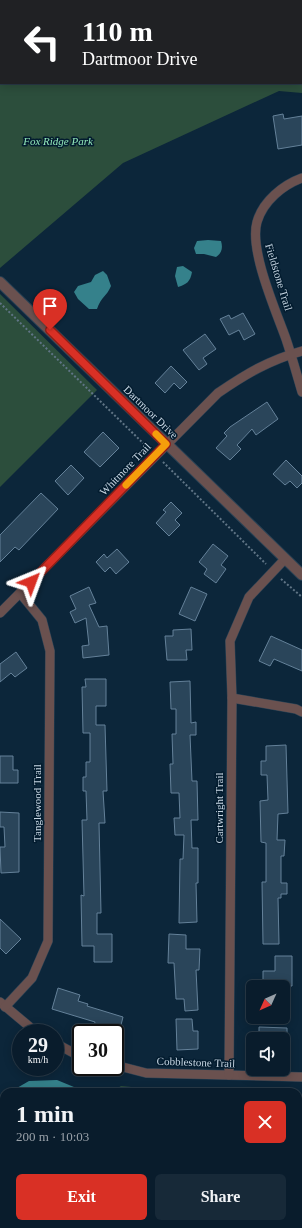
<!DOCTYPE html>
<html lang="en">
<head>
<meta charset="utf-8">
<style>
	:root { --surface:#091c2c; --page:#172938; --text:#f1f3f6; --muted:#99a1a9; --line:#293a48; --accent:#d93025 }
	body { margin:0; font-family:"Times New Roman",serif; background:var(--page); color:var(--text); height:100vh; display:flex; flex-direction:column; font-size:15px; white-space:nowrap }
	* { box-sizing:border-box; margin:0 }
	p { font-size:13px; color:var(--muted) }
	.icon { flex:none; width:22px; height:22px; fill:none; stroke:currentColor; stroke-width:2; stroke-linecap:round; stroke-linejoin:round }
	.map { position:relative; flex:1; overflow:hidden }
	.sheet { position:absolute; left:0px; top:1088px; width:302px; height:140px; display:flex; flex-direction:column; background:var(--surface); border-radius:12px 12px 0 0; box-shadow:0 2px 10px #0003,0 0 0 1px var(--line) }
	.sheet>* { flex:none }
	.banner { position:absolute; left:0px; top:0px; width:302px; height:84px; box-shadow:0 2px 10px #0003,0 0 0 1px var(--line); background:#202124; color:#fff; overflow:hidden }
	.needle { width:26px; rotate:225deg }
	.buttons { position:absolute; left:246px; top:980px; display:grid; gap:8px }
	.buttons a { display:grid; place-items:center; width:44px; height:44px; border-radius:6px; background:var(--surface); box-shadow:0 2px 10px #0003,0 0 0 1px var(--line); font-size:20px }
	.speed { position:absolute; left:12px; top:1024px; display:flex; gap:8px; font-size:20px; font-weight:700; text-align:center }
	.speed>* { display:grid; place-content:center; width:52px; height:52px; border-radius:50%; background:var(--surface); box-shadow:0 2px 10px #0003,0 0 0 1px var(--line); line-height:1 }
	.speed small { font-size:10px; font-weight:400 }
	.speed .limit { border:2px solid #111; border-radius:6px; background:#fff; color:#111 }
	.pin { position:absolute; display:grid; place-items:center; width:34px; height:34px; color:#fff; margin:-41px -17px; border-radius:50% 50% 50% 0; rotate:-45deg; box-shadow:0 0 4px #0007 }
	.pin .icon { rotate:45deg }
	.me { position:absolute; width:44px; margin:-22px; rotate:44deg; stroke-linejoin:round; filter:drop-shadow(0 0 3px #0008) }
	.turn { display:flex; align-items:center; gap:14px; height:84px; padding:0 16px; font-size:18px }
	.turn .icon { width:52px; height:52px; stroke-width:2.5 }
	.turn b { display:block; font-size:28px; line-height:34px }
	.round { display:grid; place-items:center; flex:none; width:42px; height:42px; border-radius:6px; background:var(--page) }
	.headline { display:flex; align-items:center; justify-content:space-between; height:68px; padding:0 16px }
	h1 { font-size:24px; font-weight:700; line-height:30px }
	.primary-button { display:flex; gap:8px; margin-top:auto; padding:8px 16px }
	.primary-button a { flex:1; height:46px; border-radius:6px; background:var(--accent); color:#fff; font-size:16px; font-weight:700; line-height:46px; text-align:center }
	.primary-button a+a { background:var(--page); color:var(--text) }
	.map>svg:first-child { display:block }
	.green { fill:#2c4e3c; fill-rule:evenodd }
	.water { fill:#35818b }
	.building { fill:#2a455a; stroke:#648199 }
	.lines { fill:none; stroke-linecap:round; stroke-linejoin:round }
	.minor-casing { stroke:#2a4255; stroke-width:10 }
	.tertiary-casing { stroke:#2a4255; stroke-width:12 }
	.path { stroke:#607586; stroke-width:2; stroke-dasharray:2 2; stroke-linecap:butt }
	.minor { stroke:#6a514f; stroke-width:9 }
	.tertiary { stroke:#6a514f; stroke-width:10 }
	.route-casing { stroke:#8d1f18; stroke-width:10 }
	.route { stroke:#d93025; stroke-width:7 }
	.slow { stroke:#f59e0b; stroke-width:7 }
	.labels { text-anchor:middle; dominant-baseline:central; stroke-width:3; stroke-linejoin:round; paint-order:stroke }
	.park-label { font-size:11px; font-style:italic; fill:#93e8ba; stroke:#031c2f }
	.street-label { font-size:11px; fill:#c8d7e4; stroke:#031c2f }
</style>
</head>
<body>
<div class="map">
<svg width="302" height="1228" viewBox="0 0 302 1228">
	<rect width="100%" height="100%" fill="#0c263a"/>
	<g class="green">
		<path d="M0 0H302V93L279 91 123 163 0 268ZM1 1H301V83H1Z"/>
		<path d="M0 294 97 390 0 487Z"/>
		<path d="M121 1086 185 1092H112Z"/>
		<path d="M298 1166H302V1228H126L124 1224H298Z"/>
	</g>
	<g class="water">
		<path d="M208 240 221 241C223 248 222 253 216 257L204 254H196L194 248 197 241Z"/>
		<path d="M183 266 192 272C190 282 187 284 178 287L175 276 177 267Z"/>
		<path d="M103 271 107 275 111 286C107 296 101 297 97 309H89L78 299 74 292 78 286 91 282 95 275Z"/>
		<path d="M57 1080 86 1092H10L29 1081Z"/>
		<path d="M4 1095V1224H108L106 1228H0V1098Z"/>
	</g>
	<g class="building">
		<path d="M283 114 284 119 302 116V145L278 149 273 116Z"/>
		<path d="M243 313 255 334 244 340 239 330 229 335 220 319 229 315 231 319Z"/>
		<path d="M205 334 216 349 203 358 207 364 199 370 183 350Z"/>
		<path d="M171 366 187 382 180 389 174 383 165 393 155 383Z"/>
		<path d="M267 402 278 419 256 435 252 429 237 445 241 449 230 460 216 448 227 436 224 433 230 427Z"/>
		<path d="M103 432 119 448 100 467 84 452Z"/>
		<path d="M286 460 302 476V483L297 488 290 481 285 485 273 474Z"/>
		<path d="M71 465 84 478 68 495 55 481Z"/>
		<path d="M41 493 58 509 19 550 15 547 0 562V535Z"/>
		<path d="M171 502 182 513 175 520 180 525 169 536 156 523 166 512 163 510Z"/>
		<path d="M213 544 228 556 221 565 226 569 216 583 204 574 207 569 199 562Z"/>
		<path d="M117 549 129 562 116 574 110 567 105 572 96 562 104 554 107 558Z"/>
		<path d="M89 587 96 603 89 605 99 627 107 626 109 655 83 658 82 646 89 645 86 618 75 623 70 612 76 609 70 596Z"/>
		<path d="M191 587 207 594 195 621 179 614Z"/>
		<path d="M191 629 192 650H186L187 660H167L165 636H173V630Z"/>
		<path d="M271 636 302 650V671L274 659 270 666 259 661Z"/>
		<path d="M16 652 27 668 15 677 11 673 0 682V664Z"/>
		<path d="M85 679H106V706H96V725H105L107 791H103L105 823H99L101 913H97V934H112V962H94V946H82L81 895 84 896 82 820H87L86 791H83V777H86V762H90V733H83L82 687H86Z"/>
		<path d="M190 681 191 723 196 722V735H190L192 781H197L198 820H191L192 848H198V883H196L197 922 179 923 180 859H183L184 835H175L174 818H180L179 793H171L170 764H173L172 734H176V709H171L170 682Z"/>
		<path d="M286 745 288 813 278 814 277 840H285L284 856H281V883H287V894H281V898H278L279 944H263L262 882H266V843L261 842 260 801 268 800 267 775H261V761H266V746Z"/>
		<path d="M0 756H13V770H18V783H0Z"/>
		<path d="M0 812 19 813V872L1 873 0 847H5L4 827H0Z"/>
		<path d="M0 919 21 939 6 954 0 948Z"/>
		<path d="M169 934 186 935V949H200L199 970H196L198 1010 185 1011 184 999H176L174 963H168Z"/>
		<path d="M275 956H292V986H263V971H275Z"/>
		<path d="M58 988 80 995 78 1001 88 1004 87 1006 123 1017 119 1033 94 1026 95 1022 52 1009Z"/>
		<path d="M176 1019H192L193 1031H198V1049L177 1050Z"/>
		<path d="M259 1027 287 1028V1039H259Z"/>
	</g>
	<g class="lines">
		<g class="minor-casing">
			<g id="minor">
				<path d="M302 178C283 185 263 201 257 222 249 250 276 311 286 339 292 357 297 375 302 392"/>
				<path d="M0 613 218 393C246 374 269 360 302 351"/>
				<path d="M232 698 296 709 302 712"/>
				<path d="M0 1002 37 1033"/>
				<path d="M5 1007 32 978 48 941 50 651 42 620 20 593"/>
				<path d="M55 1043 81 1057"/>
				<path d="M115 1065 146 1073 302 1077"/>
				<path d="M229 1075 232 698 230 641 249 597 284 560"/>
			</g>
		</g>
		<g class="tertiary-casing">
			<path id="tertiary" d="M0 282 302 575"/>
		</g>
		<g class="path">
			<path d="M0 303 149 449"/>
			<path d="M163 462 266 564"/>
			<path d="M281 579 302 597"/>
		</g>
		<use href="#minor" class="minor"/>
		<use href="#tertiary" class="tertiary"/>
	</g>
	<g class="lines">
		<g class="route-casing">
			<path id="route" d="M31 582 166 444 50 330"/>
		</g>
		<use href="#route" class="route"/>
		<path class="slow" d="M126 485 166 444 156 434"/>
	</g>
	<g class="labels">
		<g class="park-label">
			<text x="58" y="141">Fox Ridge Park</text>
		</g>
		<g class="street-label">
			<text transform="translate(279 277) rotate(73)">Fieldstone Trail</text>
			<text transform="translate(151 412) rotate(44)">Dartmoor Drive</text>
			<text transform="translate(125 469) rotate(-46)">Whitmore Trail</text>
			<text transform="translate(37 803) rotate(-90)">Tanglewood Trail</text>
			<text transform="translate(219 808) rotate(-90)">Cartwright Trail</text>
			<text transform="translate(196 1062) rotate(2)">Cobblestone Trail</text>
		</g>
	</g>
</svg>
<div class="buttons">
<a><svg class="needle" viewBox="-14 -14 28 28"><path d="M0-13l5 13h-10z" fill="#e53935"/><path d="M0 13l5-13h-10z" fill="#99a1a9"/></svg></a>
<a><svg class="icon" aria-label="sound" viewBox="0 0 24 24"><path d="M4 9h4l5-4v14l-5-4H4zM17 9q2 3 0 6"/></svg></a>
</div>
<div class="speed"><div>29<small>km/h</small></div><div class="limit">30</div></div>
<div class="pin" style="left:50px;top:330px;background:#d93025"><svg class="icon" aria-label="arrive" viewBox="0 0 24 24"><path d="M6 21V4h12l-3 4 3 4H6"/></svg></div>
<svg class="me" style="left:31px;top:582px" viewBox="-20 -20 40 40"><path d="M0-17L14 15 0 8-14 15z" fill="#d93025" stroke="#fff" stroke-width="4"/></svg>
<div class="banner">
<div class="turn"><svg class="icon" aria-label="left" viewBox="0 0 24 24"><path d="M17 20v-9H6M10 6l-5 5 5 5"/></svg><div><b>110 m</b>Dartmoor Drive</div></div>
</div>
<section class="sheet">
<div class="headline"><div><h1>1 min</h1><p>200 m · 10:03</p></div><a class="round" style="background:#d93025;color:#fff"><svg class="icon" aria-label="close" viewBox="0 0 24 24"><path d="M6 6l12 12M18 6L6 18"/></svg></a></div>
<div class="primary-button"><a>Exit</a><a>Share</a></div>
</section>
</div>
</body>
</html>
